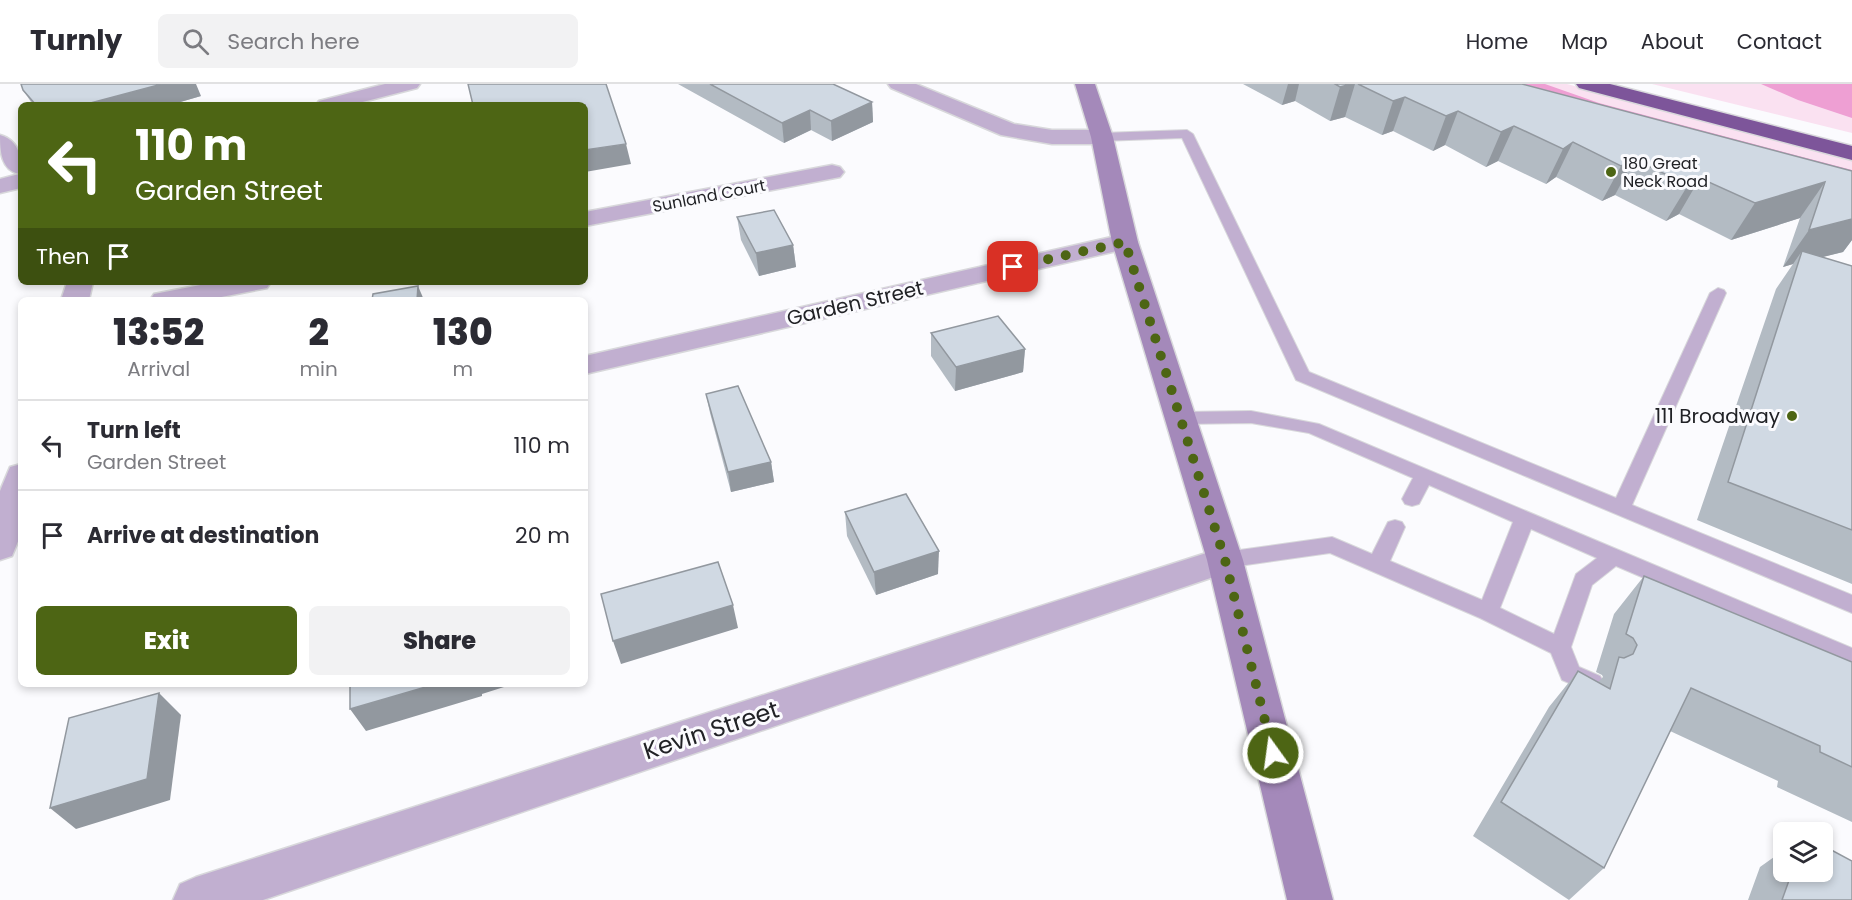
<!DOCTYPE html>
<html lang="en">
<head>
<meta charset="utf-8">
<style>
	:root { --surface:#fff; --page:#f2f2f3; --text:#2b2b33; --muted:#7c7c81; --line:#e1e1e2; --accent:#4d6514 }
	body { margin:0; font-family:Poppins,sans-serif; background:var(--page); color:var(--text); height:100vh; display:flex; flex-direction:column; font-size:22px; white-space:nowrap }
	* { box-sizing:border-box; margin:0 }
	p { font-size:20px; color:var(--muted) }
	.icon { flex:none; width:33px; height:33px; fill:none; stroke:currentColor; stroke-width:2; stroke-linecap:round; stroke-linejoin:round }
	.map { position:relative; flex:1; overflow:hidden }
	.details { position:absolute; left:18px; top:213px; width:570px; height:390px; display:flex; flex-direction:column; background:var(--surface); border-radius:9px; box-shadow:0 3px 9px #0003 }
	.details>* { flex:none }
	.top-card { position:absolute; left:18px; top:18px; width:570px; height:183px; border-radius:9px; box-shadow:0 3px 9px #0003; background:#4d6514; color:#fff; overflow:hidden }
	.tools { position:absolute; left:1773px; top:738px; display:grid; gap:12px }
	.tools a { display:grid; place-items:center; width:60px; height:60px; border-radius:9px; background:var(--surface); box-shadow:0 3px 9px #0003; font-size:30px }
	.pin { position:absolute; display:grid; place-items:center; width:51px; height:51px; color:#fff; margin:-26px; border-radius:12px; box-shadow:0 3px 9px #0006 }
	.me { position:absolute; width:66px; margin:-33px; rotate:346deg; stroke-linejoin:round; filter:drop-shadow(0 0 4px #0008) }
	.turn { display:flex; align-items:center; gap:21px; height:126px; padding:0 18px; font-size:27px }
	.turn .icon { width:78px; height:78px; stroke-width:2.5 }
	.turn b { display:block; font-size:42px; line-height:51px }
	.then { display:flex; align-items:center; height:57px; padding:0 18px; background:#0003; gap:12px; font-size:22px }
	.eta { display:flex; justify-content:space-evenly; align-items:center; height:102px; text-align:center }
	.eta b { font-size:36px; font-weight:800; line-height:42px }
	.cta { display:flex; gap:12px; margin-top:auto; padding:12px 18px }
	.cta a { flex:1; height:69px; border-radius:9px; background:var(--accent); color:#fff; font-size:24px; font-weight:800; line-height:69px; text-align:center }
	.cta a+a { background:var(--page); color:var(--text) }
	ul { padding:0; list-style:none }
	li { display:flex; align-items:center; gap:18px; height:90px; padding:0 18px; border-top:2px solid var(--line) }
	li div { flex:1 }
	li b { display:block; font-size:22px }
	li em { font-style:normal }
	header { display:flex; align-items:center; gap:36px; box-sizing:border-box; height:84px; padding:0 30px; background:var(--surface); border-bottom:2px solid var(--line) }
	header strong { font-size:28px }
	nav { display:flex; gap:33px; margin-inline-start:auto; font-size:21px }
	.search { width:420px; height:54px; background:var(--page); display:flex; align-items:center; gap:15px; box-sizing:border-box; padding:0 21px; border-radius:9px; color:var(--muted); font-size:22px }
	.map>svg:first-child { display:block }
	.green { fill:#fae1f1 }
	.forest { fill:#ee9fd3 }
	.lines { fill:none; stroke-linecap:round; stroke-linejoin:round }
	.lane-casing { stroke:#d8d8db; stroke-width:2 }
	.street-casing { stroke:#d8d8db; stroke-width:3 }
	.secondary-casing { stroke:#d8d8db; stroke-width:3 }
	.highway-casing { stroke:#d8d8db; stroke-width:3 }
	.lane { fill:#c1afd0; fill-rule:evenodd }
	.street { fill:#c1afd0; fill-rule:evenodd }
	.secondary { fill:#a489ba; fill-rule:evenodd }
	.highway { fill:#7d559a; fill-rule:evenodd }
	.wall { fill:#b3bbc3 }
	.shaded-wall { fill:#92989f }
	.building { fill:#d0d9e3; stroke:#92989f; stroke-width:1.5 }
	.route { stroke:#4d6514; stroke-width:10; stroke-dasharray:0 18 }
	.poi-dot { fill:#4d6514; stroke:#fbfbfe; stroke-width:2 }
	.labels { text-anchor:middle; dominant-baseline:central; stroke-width:6; stroke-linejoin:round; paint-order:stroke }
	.far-poi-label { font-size:16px; fill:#212226; stroke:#fbfbfe; text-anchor:start }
	.far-street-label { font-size:16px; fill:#212226; stroke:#fbfbfe }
	.street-label { font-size:20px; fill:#212226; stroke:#fbfbfe }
	.poi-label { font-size:20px; fill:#212226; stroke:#fbfbfe; text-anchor:end }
	.near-street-label { font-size:24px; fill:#212226; stroke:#fbfbfe }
</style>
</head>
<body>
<header>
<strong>Turnly</strong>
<div class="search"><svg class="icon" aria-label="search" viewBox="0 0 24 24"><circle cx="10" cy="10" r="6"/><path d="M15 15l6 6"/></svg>Search here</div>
<nav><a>Home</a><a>Map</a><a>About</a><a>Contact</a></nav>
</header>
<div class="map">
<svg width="1852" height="816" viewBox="0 0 1852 816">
	<rect width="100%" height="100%" fill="#fbfbfe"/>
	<g class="green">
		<path d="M1498 0H1567L1852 76V94Z"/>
		<path d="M1652 0H1852V49Z"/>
	</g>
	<g class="forest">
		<path d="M1498 0H1545L1599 19 1852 86V94Z"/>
		<path d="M1761 0H1852V34L1798 16Z"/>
	</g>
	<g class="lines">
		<g class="lane-casing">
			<g id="lane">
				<path d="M1187 46 1193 50 1309 288 1616 414 1710 209 1718 204 1724 206 1726 209 1632 421 1852 511V529L1296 296 1182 54 1102 57 1096 53 1102 49Z"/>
				<path d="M1251 327 1319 340 1852 564V583L1616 482 1592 501 1571 563 1579 583 1600 592 1604 599 1600 606 1592 609 1562 596 1551 569 1480 534 1330 469 1225 484 1218 482 1215 476 1218 470 1225 468 1332 453 1372 470 1388 438 1395 436 1402 438 1405 443 1390 477 1482 516 1513 438 1429 401 1419 420 1412 422 1405 420 1402 415 1413 394 1309 349 1251 339 1182 340 1176 338 1173 334 1176 330 1182 328ZM1531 445 1597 474 1576 490 1554 550 1500 524Z"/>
			</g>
		</g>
		<g class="street-casing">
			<g id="street">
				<path d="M385 0H420L417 4 351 21H316L319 17Z"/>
				<path d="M888 0H916L1014 40 1052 46H1102L1110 48 1113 53 1110 58 1102 60H1052L1001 51 891 4Z"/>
				<path d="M0 51C25 58 21 84 21 104L0 109V95L19 90C1 86 0 67 0 51Z"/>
				<path d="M832 81 840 83 844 88 840 93 585 142V128Z"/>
				<path d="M1125 150 1134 153 1138 158 1134 163 585 290V272Z"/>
				<path d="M67 198H93L89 216H61Z"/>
				<path d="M216 198H271L267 204 206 216H150L154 210Z"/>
				<path d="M21 380V450L12 472 0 476V407L10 383Z"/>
				<path d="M1225 463 1237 467 1243 476 1237 485 263 816H173L180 800 196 793Z"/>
			</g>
		</g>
		<g class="secondary-casing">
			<path id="secondary" d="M1075 0H1095L1113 53 1138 158 1243 476 1333 816H1287L1207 476 1112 158 1091 53Z"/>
		</g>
		<g class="highway-casing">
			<path id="highway" d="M1576 0H1610L1852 62V76L1579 4Z"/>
		</g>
		<use href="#lane" class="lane"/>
		<use href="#street" class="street"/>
		<use href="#secondary" class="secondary"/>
		<use href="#highway" class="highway"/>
	</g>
	<g class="wall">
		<path d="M678 0H833L872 18 873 38 832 57 811 46 784 59Z"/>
		<path d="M1243 0H1522L1852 87V156L1843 168 1822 173 1852 182V500L1697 436 1776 205 1793 180 1783 183 1800 134 1731 156 1679 130 1666 137 1615 111 1602 117 1556 93 1546 100 1498 77 1486 83 1445 61 1433 67 1393 47 1382 51 1345 33 1330 37 1295 17 1282 21Z"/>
		<path d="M23 6 201 12 170 21H33Z"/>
		<path d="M737 133 793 161 796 183 759 192 741 156Z"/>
		<path d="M931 249 1025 265 1023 288 955 307 931 272Z"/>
		<path d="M706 310 771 378 774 398 731 408 710 329Z"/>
		<path d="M845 428 938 490 876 511 847 452Z"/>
		<path d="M1644 492 1852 578V738L1777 703 1778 697 1670 647 1604 784 1569 816 1473 752 1549 623 1578 587 1598 598 1603 593 1602 591 1596 588 1614 530Z"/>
		<path d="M1784 766V788H1822L1852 816H1748L1760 783Z"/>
	</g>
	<g class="shaded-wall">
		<path d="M162 0H196L201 12 170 21H83Z"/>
		<path d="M1288 0H1299L1295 17 1282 21Z"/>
		<path d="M1351 0H1355L1345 33 1330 37 1340 3Z"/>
		<path d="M1405 13 1393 47 1382 51 1393 17Z"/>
		<path d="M872 18 873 38 832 57 831 37Z"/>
		<path d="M810 26 811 46 784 59 782 39Z"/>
		<path d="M1458 27 1445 61 1433 67 1446 32Z"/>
		<path d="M1514 42 1498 77 1486 83 1501 48Z"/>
		<path d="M1573 58 1556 93 1546 100 1563 65Z"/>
		<path d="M626 60 631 80 585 88V66Z"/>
		<path d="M1634 75 1615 111 1602 117 1621 82Z"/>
		<path d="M1700 94 1679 130 1666 137 1688 101Z"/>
		<path d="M1825 98 1800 134 1731 156 1755 119Z"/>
		<path d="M1852 135V156L1843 168 1799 179 1802 167 1793 180 1783 183 1809 146Z"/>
		<path d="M793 161 796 183 759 192 756 169Z"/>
		<path d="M418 202 424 216H417Z"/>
		<path d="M1025 265 1023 288 955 307 956 283Z"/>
		<path d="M771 378 774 398 731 408 728 388Z"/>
		<path d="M939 467 938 490 876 511 874 488Z"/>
		<path d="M733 521 738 544 621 580 613 557Z"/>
		<path d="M436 600H504V603L482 610V612L366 647 350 625Z"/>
		<path d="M159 609 181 631 170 716 76 745 50 724Z"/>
	</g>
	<g class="building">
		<path d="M21 0H162L83 21H36L23 6Z"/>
		<path d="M468 0H606L626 60 585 66V21H473Z"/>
		<path d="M710 0H833L872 18 831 37 810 26 782 39Z"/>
		<path d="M1335 0H1351L1340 3Z"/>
		<path d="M1358 0H1522L1852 87V135L1809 146 1825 98 1755 119 1700 94 1688 101 1634 75 1621 82 1573 58 1563 65 1514 42 1501 48 1458 27 1446 32 1405 13 1393 17Z"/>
		<path d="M402 19V21H387Z"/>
		<path d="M774 126 793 161 756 169 737 133Z"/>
		<path d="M1802 167 1852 182V446L1728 398Z"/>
		<path d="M418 202 417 216H372L373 210Z"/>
		<path d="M998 232 1025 265 956 283 931 249Z"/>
		<path d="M738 302 771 378 728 388 706 310Z"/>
		<path d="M906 410 939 467 874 488 845 428Z"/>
		<path d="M718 478 733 521 613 557 601 510Z"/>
		<path d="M1644 492 1852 578V683L1820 668V662L1691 604 1604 784 1501 718 1578 587 1610 605 1619 573 1624 574 1633 570 1637 561 1633 554 1626 550Z"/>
		<path d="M350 600H436L350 625Z"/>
		<path d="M159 609 147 695 50 724 69 634Z"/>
		<path d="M1822 761 1852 777V816H1782L1792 788H1822Z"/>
	</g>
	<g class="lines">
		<path class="route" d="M1013 183 1125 158 1225 476 1273 669"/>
	</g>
	<g class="poi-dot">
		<circle cx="1611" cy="88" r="6"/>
		<circle cx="1792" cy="332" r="6"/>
	</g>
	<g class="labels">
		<g class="far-poi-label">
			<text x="1623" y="79">180 Great<tspan x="1623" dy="18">Neck Road</tspan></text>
		</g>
		<g class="far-street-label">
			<text transform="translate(709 112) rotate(-11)">Sunland Court</text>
		</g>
		<g class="street-label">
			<text transform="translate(855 219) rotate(-13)">Garden Street</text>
		</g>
		<g class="poi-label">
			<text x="1780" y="332">111 Broadway</text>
		</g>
		<g class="near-street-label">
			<text transform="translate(711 646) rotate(-18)">Kevin Street</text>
		</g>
	</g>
</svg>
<div class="tools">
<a><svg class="icon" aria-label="layers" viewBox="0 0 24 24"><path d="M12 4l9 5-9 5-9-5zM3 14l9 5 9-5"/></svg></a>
</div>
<div class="pin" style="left:1013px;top:183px;background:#d93025"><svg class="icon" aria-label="arrive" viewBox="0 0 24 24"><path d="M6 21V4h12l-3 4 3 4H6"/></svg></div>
<svg class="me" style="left:1273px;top:669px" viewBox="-20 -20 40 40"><circle r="17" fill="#4d6514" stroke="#fff" stroke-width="3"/><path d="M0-11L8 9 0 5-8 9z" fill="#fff"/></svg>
<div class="top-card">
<div class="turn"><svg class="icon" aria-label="left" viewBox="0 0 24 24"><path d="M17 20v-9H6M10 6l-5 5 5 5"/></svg><div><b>110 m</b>Garden Street</div></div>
<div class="then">Then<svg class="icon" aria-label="arrive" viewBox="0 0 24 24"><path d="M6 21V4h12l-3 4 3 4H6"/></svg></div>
</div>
<section class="details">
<div class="eta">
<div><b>13:52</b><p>Arrival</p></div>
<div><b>2</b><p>min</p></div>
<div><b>130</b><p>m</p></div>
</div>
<ul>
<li><svg class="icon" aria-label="left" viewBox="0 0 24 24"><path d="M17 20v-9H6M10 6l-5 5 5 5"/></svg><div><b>Turn left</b><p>Garden Street</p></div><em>110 m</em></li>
<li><svg class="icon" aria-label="arrive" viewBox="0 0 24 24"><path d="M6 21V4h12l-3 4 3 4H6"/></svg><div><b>Arrive at destination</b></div><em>20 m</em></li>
</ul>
<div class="cta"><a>Exit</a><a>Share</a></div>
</section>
</div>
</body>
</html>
